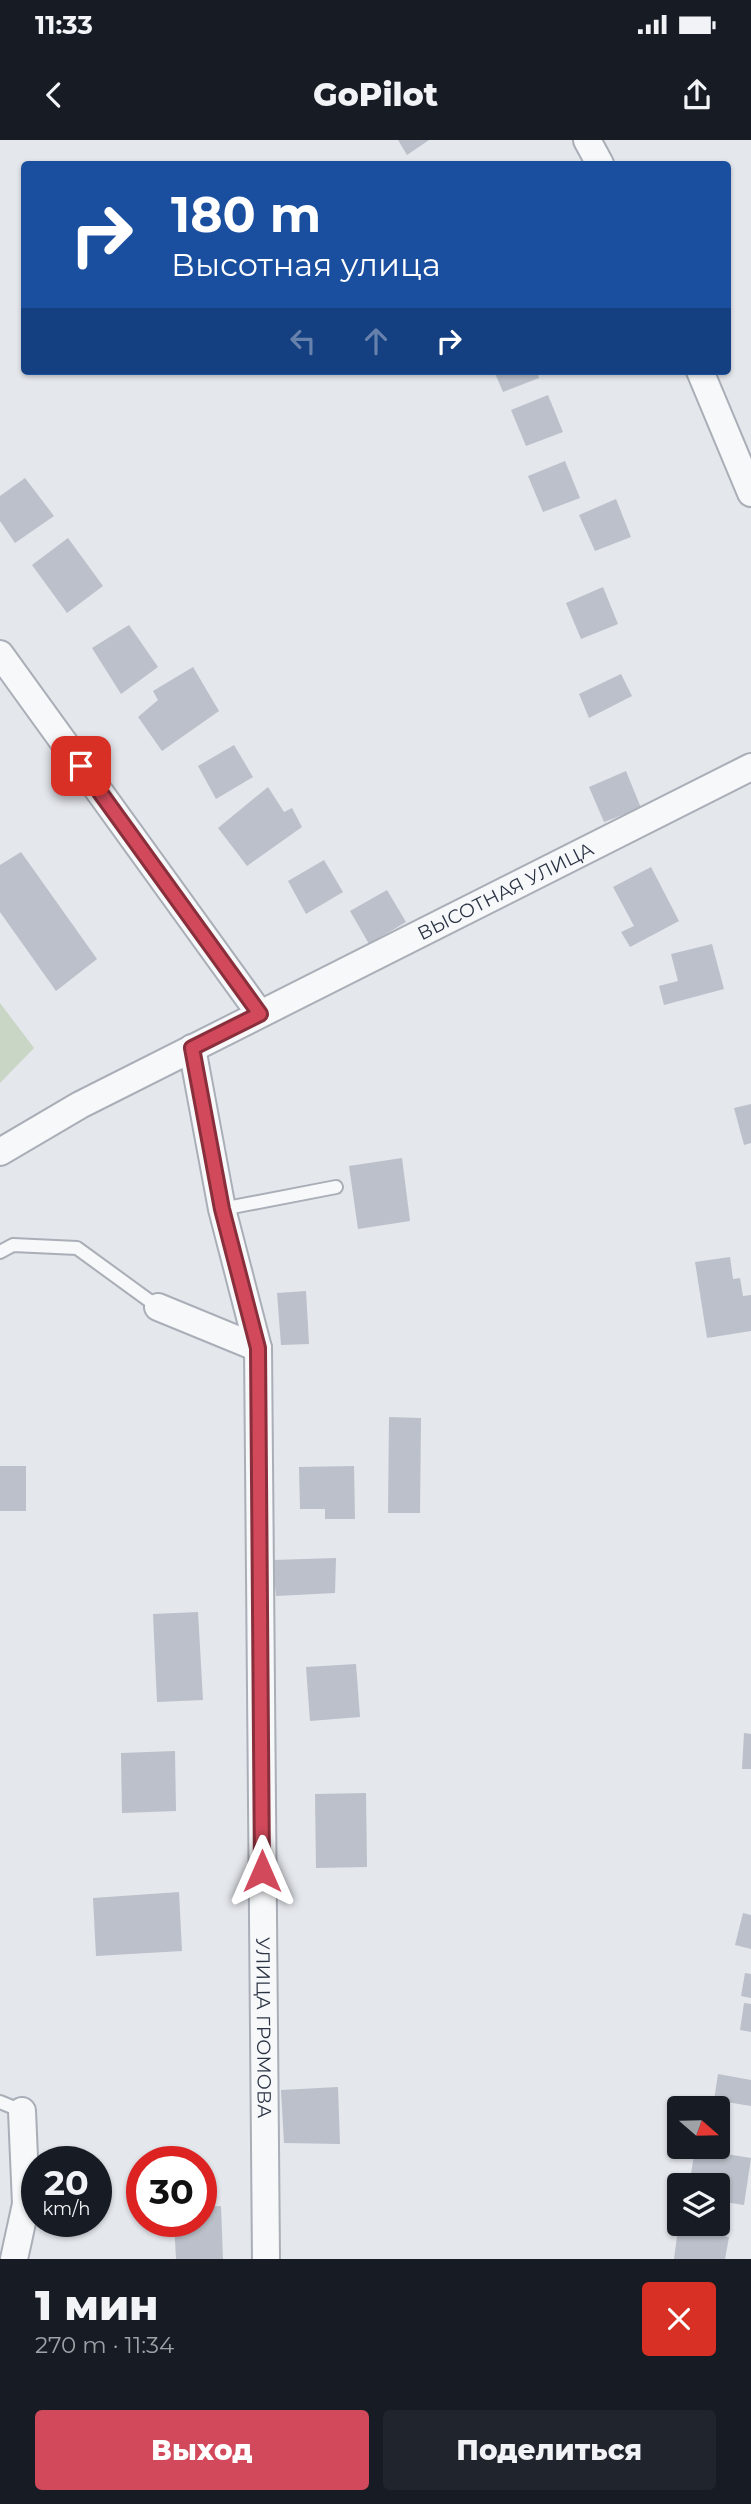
<!DOCTYPE html>
<html lang="ru">
<head>
<meta charset="utf-8">
<style>
	:root { --surface:#171b24; --page:#20242c; --text:#f1f3f6; --muted:#9ea1a6; --accent:#d1495b }
	body { margin:0; font-family:Montserrat,sans-serif; background:var(--page); color:var(--text); height:100vh; display:flex; flex-direction:column; font-size:26px; white-space:nowrap }
	* { box-sizing:border-box; margin:0 }
	p { font-size:23px; color:var(--muted) }
	.icon { flex:none; width:38px; height:38px; fill:none; stroke:currentColor; stroke-width:2; stroke-linecap:round; stroke-linejoin:round }
	.map { position:relative; height:2119px; overflow:hidden }
	.details { display:flex; flex-direction:column; background:var(--surface); flex:1 }
	.details>* { flex:none }
	.hud { position:absolute; left:21px; top:21px; width:710px; height:214px; border-radius:7px; box-shadow:0 2px 5px #0004; background:#1a4fa0; color:#fff; overflow:hidden }
	.needle { width:46px; rotate:110deg }
	.tools { position:absolute; left:667px; top:1956px; display:grid; gap:14px }
	.tools a { display:grid; place-items:center; width:63px; height:63px; border-radius:7px; background:var(--surface); box-shadow:0 2px 5px #0004; font-size:35px }
	.speed { position:absolute; left:21px; top:2006px; display:flex; gap:14px; font-size:35px; font-weight:700; text-align:center }
	.speed>* { display:grid; place-content:center; width:91px; height:91px; border-radius:50%; background:var(--surface); box-shadow:0 2px 5px #0004; line-height:1 }
	.speed small { font-size:18px; font-weight:400 }
	.speed .limit { border:10px solid #d22; background:#fff; color:#111 }
	.pin { position:absolute; display:grid; place-items:center; width:60px; height:60px; color:#fff; margin:-30px; border-radius:14px; box-shadow:0 4px 10px #0006 }
	.me { position:absolute; width:77px; margin:-38px; rotate:0deg; stroke-linejoin:round; filter:drop-shadow(0 0 5px #0008) }
	.turn { display:flex; align-items:center; gap:24px; height:147px; padding:0 35px; font-size:32px }
	.turn .icon { width:91px; height:91px; stroke-width:2.5 }
	.turn b { display:block; font-size:49px; line-height:60px }
	.lanes { display:flex; align-items:center; height:66px; padding:0 35px; background:#0003; justify-content:center; gap:35px; direction:ltr }
	.lanes .off { opacity:.35 }
	.round { display:grid; place-items:center; flex:none; width:74px; height:74px; border-radius:7px; background:var(--page) }
	.summary { display:flex; align-items:center; justify-content:space-between; height:119px; padding:0 35px }
	h1 { font-size:42px; font-weight:800; line-height:52px }
	.primary-button { display:flex; gap:14px; margin-top:auto; padding:14px 35px }
	.primary-button a { flex:1; height:80px; border-radius:7px; background:var(--accent); color:#fff; font-size:28px; font-weight:800; line-height:80px; text-align:center }
	.primary-button a+a { background:var(--page); color:var(--text) }
	.status { display:flex; justify-content:space-between; align-items:center; height:49px; padding:0 35px; background:var(--surface); direction:ltr }
	.status svg { height:19px; fill:currentColor }
	header { display:flex; justify-content:space-between; align-items:center; height:91px; padding:0 35px; background:var(--surface); font-size:32px; font-weight:800 }
	.map>svg:first-child { display:block }
	.green { fill:#c9d6c5 }
	.building { fill:#bbc0ca }
	.lines { fill:none; stroke-linecap:round; stroke-linejoin:round }
	.service-casing { stroke:#a9aeb7; stroke-width:16 }
	.minor-casing { stroke:#a9aeb7; stroke-width:30 }
	.service { stroke:#f7f8fa; stroke-width:12 }
	.minor { stroke:#f7f8fa; stroke-width:26 }
	.route-casing { stroke:#882f3b; stroke-width:18 }
	.route { stroke:#d1495b; stroke-width:12 }
	.labels { text-anchor:middle; dominant-baseline:central; stroke-width:5; stroke-linejoin:round; paint-order:stroke }
	.street-label { font-size:19px; fill:#2b3445; stroke:#f4f6f9 }
</style>
</head>
<body>
<div class="status"><b>11:33</b><svg viewBox="0 0 49 12"><path d="M0 12V9h3v3zM5 12V6h3v6zM10 12V3h3v9zM15 12V0h3v12zM26 1h20v11H26zM47 4h2v5h-2z"/></svg></div>
<header><svg class="icon" aria-label="back" viewBox="0 0 24 24"><path d="M15 5l-7 7 7 7"/></svg>GoPilot<svg class="icon" aria-label="share" viewBox="0 0 24 24"><path d="M12 15V3M7 8l5-5 5 5M5 13v7h14v-7"/></svg></header>
<div class="map">
<svg width="751" height="2119" viewBox="0 0 751 2119">
	<rect width="100%" height="100%" fill="#e4e7ec"/>
	<path class="green" d="M0 863 34 908 0 943Z"/>
	<g class="building">
		<path d="M398 0H429L407 15Z"/>
		<path d="M494 231H537L539 238 503 252Z"/>
		<path d="M548 255 563 292 526 306 511 270Z"/>
		<path d="M565 321 580 358 543 372 528 336Z"/>
		<path d="M25 338 54 376 15 403 0 381V356Z"/>
		<path d="M616 359 631 397 595 411 579 375Z"/>
		<path d="M68 398 103 446 67 473 32 425Z"/>
		<path d="M603 447 618 484 581 499 566 463Z"/>
		<path d="M129 485 158 527 121 554 92 508Z"/>
		<path d="M193 527 219 571 162 611 138 577 158 560 153 551Z"/>
		<path d="M621 534 632 556 589 578 579 554Z"/>
		<path d="M234 605 253 637 216 659 198 626Z"/>
		<path d="M626 631 641 668 604 682 589 647Z"/>
		<path d="M268 647 284 672 292 668 302 687 247 726 218 688Z"/>
		<path d="M21 712 97 819 56 851 0 772V725Z"/>
		<path d="M324 720 343 752 306 774 288 741Z"/>
		<path d="M651 727 679 781 630 807 621 792 634 786 613 747Z"/>
		<path d="M387 750 406 782 369 804 350 771Z"/>
		<path d="M712 804 724 849 664 865 659 846 678 841 671 814Z"/>
		<path d="M751 964V1003L744 1005 734 968Z"/>
		<path d="M402 1018 410 1081 358 1089 349 1026Z"/>
		<path d="M730 1117 733 1139 740 1138 743 1156 751 1155V1191L707 1198 695 1122Z"/>
		<path d="M306 1151 309 1204 281 1205 277 1153Z"/>
		<path d="M389 1277 421 1278 420 1373H388Z"/>
		<rect x="0" y="1326" width="26" height="45"/>
		<path d="M354 1326 355 1379H325V1369H300L299 1327Z"/>
		<path d="M336 1418 335 1453 276 1456 273 1420Z"/>
		<path d="M198 1472 203 1560 157 1562 153 1474Z"/>
		<path d="M356 1524 360 1577 310 1581 306 1527Z"/>
		<path d="M744 1593 751 1594V1629H742Z"/>
		<path d="M175 1611 176 1671 122 1673 121 1613Z"/>
		<path d="M366 1653 367 1727 316 1728 315 1654Z"/>
		<path d="M179 1752 182 1811 96 1816 93 1758Z"/>
		<path d="M743 1773 751 1775V1809L735 1805Z"/>
		<path d="M745 1833 751 1834V1858L741 1856Z"/>
		<path d="M744 1863 751 1864V1892L740 1890Z"/>
		<path d="M718 1934 751 1940V1966L714 1960Z"/>
		<path d="M338 1947 340 2004 284 2003 281 1950Z"/>
		<path d="M695 2009 751 2018 744 2065 718 2061V2046H689Z"/>
		<path d="M221 2066 223 2119H176L174 2081H201V2067Z"/>
		<path d="M678 2089 729 2097 725 2119H674Z"/>
	</g>
	<g class="lines">
		<g class="service-casing">
			<g id="service">
				<path d="M222 1069 336 1047"/>
				<path d="M0 1112 13 1105 77 1108 158 1167"/>
				<path d="M0 1962 22 1971"/>
			</g>
		</g>
		<g class="minor-casing">
			<g id="minor">
				<path d="M587 0 600 24"/>
				<path d="M700 231 751 353"/>
				<path d="M0 514 260 874"/>
				<path id="s1" d="M192 908 222 1069 258 1208 266 2119"/>
				<path id="s2" d="M0 1012 80 965 751 627"/>
				<path d="M158 1167 258 1208"/>
				<path d="M14 2119 26 2064 22 1971"/>
			</g>
		</g>
		<use href="#service" class="service"/>
		<use href="#minor" class="minor"/>
	</g>
	<g class="lines">
		<g class="route-casing">
			<path id="route" d="M81 626 260 874 192 908 222 1069 258 1208 262 1731"/>
		</g>
		<use href="#route" class="route"/>
	</g>
	<g class="labels">
		<g class="street-label">
			<text stroke="none"><textPath href="#s2" startOffset="569">ВЫСОТНАЯ УЛИЦА</textPath></text>
			<text stroke="none"><textPath href="#s1" startOffset="987">УЛИЦА ГРОМОВА</textPath></text>
		</g>
	</g>
</svg>
<div class="tools">
<a><svg class="needle" viewBox="-14 -14 28 28"><path d="M0-13l5 13h-10z" fill="#e53935"/><path d="M0 13l5-13h-10z" fill="#9ea1a6"/></svg></a>
<a><svg class="icon" aria-label="layers" viewBox="0 0 24 24"><path d="M12 4l9 5-9 5-9-5zM3 14l9 5 9-5"/></svg></a>
</div>
<div class="speed"><div>20<small>km/h</small></div><div class="limit">30</div></div>
<div class="pin" style="left:81px;top:626px;background:#d93025"><svg class="icon" aria-label="arrive" viewBox="0 0 24 24"><path d="M6 21V4h12l-3 4 3 4H6"/></svg></div>
<svg class="me" style="left:262px;top:1731px" viewBox="-20 -20 40 40"><path d="M0-17L14 15 0 8-14 15z" fill="#d1495b" stroke="#fff" stroke-width="4"/></svg>
<div class="hud">
<div class="turn"><svg class="icon" aria-label="right" viewBox="0 0 24 24"><path d="M7 20v-9h11M14 6l5 5-5 5"/></svg><div><b>180 m</b>Высотная улица</div></div>
<div class="lanes"><svg class="icon off" aria-label="left" viewBox="0 0 24 24"><path d="M17 20v-9H6M10 6l-5 5 5 5"/></svg><svg class="icon off" aria-label="ahead" viewBox="0 0 24 24"><path d="M12 20V5M6 11l6-6 6 6"/></svg><svg class="icon" aria-label="right" viewBox="0 0 24 24"><path d="M7 20v-9h11M14 6l5 5-5 5"/></svg></div>
</div>
</div>
<section class="details">
<div class="summary"><div><h1>1 мин</h1><p>270 m · 11:34</p></div><a class="round" style="background:#d93025;color:#fff"><svg class="icon" aria-label="close" viewBox="0 0 24 24"><path d="M6 6l12 12M18 6L6 18"/></svg></a></div>
<div class="primary-button"><a>Выход</a><a>Поделиться</a></div>
</section>
</body>
</html>
